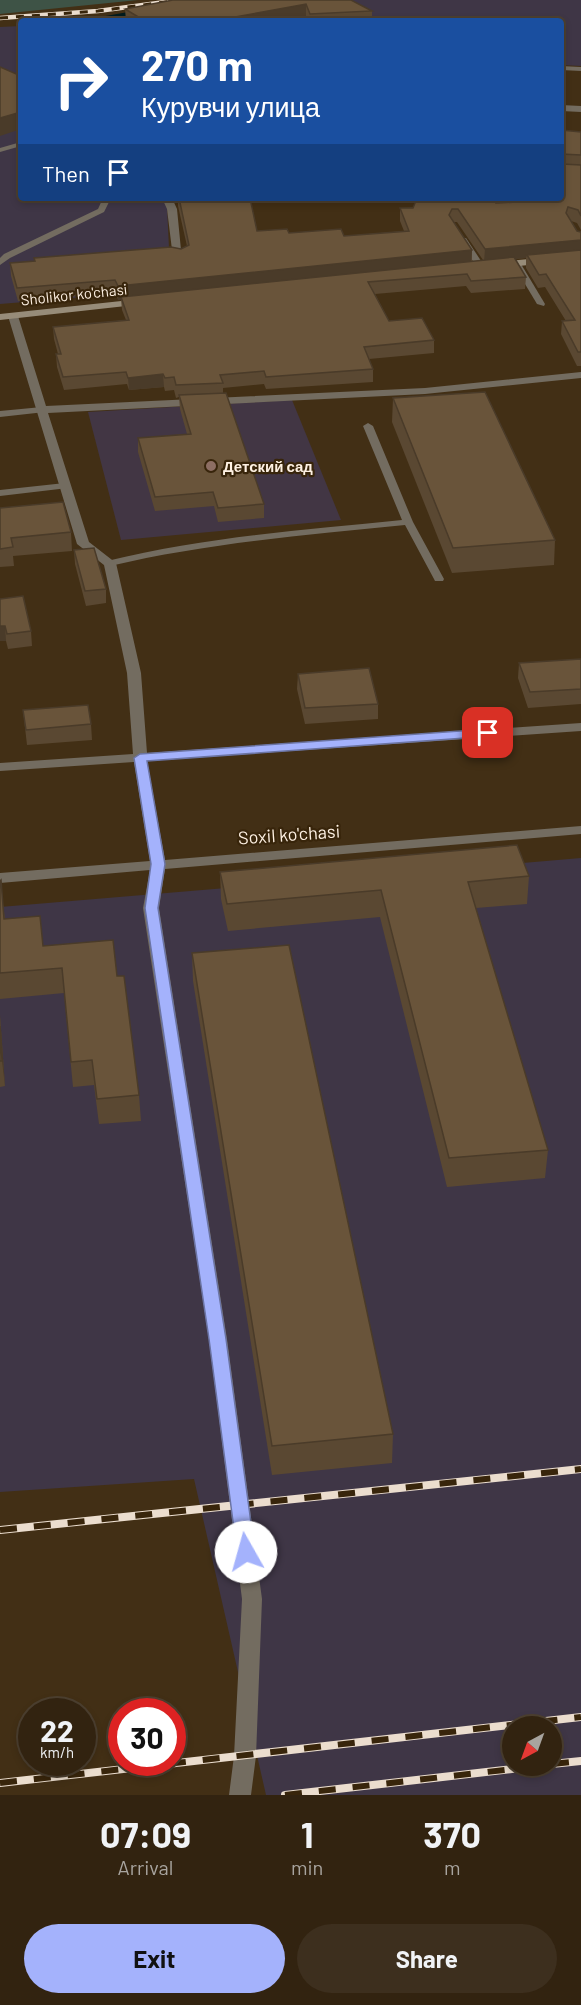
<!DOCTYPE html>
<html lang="en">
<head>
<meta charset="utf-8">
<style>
	:root { --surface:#322310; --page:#3d2f1e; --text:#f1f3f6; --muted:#a8a49f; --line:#4d4030; --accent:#a4b2fc }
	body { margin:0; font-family:Barlow,sans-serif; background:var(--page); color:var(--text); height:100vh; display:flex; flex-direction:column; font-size:22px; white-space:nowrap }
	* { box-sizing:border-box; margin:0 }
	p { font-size:20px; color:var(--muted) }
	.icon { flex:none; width:33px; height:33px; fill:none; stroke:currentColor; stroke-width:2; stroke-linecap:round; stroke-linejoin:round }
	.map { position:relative; height:1795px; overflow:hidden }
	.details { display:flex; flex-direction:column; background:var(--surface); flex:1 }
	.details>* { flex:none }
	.top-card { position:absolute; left:18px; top:18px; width:546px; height:183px; border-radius:6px; box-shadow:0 3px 9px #0003,0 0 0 2px var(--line); background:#1a4fa0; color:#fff; overflow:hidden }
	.needle { width:39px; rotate:221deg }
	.controls { position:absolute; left:502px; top:1716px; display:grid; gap:12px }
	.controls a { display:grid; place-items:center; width:60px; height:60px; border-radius:50%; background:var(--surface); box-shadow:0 3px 9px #0003,0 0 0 2px var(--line); font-size:30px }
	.speed { position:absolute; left:18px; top:1698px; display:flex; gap:12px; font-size:30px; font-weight:700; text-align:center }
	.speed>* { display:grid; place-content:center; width:78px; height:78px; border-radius:50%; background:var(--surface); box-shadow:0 3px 9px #0003,0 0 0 2px var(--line); line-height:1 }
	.speed small { font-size:15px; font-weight:400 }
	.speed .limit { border:9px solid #d22; background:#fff; color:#111 }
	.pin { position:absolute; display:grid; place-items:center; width:51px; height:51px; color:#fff; margin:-26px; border-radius:12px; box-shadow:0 3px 9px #0006 }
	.me { position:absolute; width:66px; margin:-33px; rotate:353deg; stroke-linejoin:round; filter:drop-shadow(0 0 4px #0008) }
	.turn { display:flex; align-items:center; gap:21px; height:126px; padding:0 24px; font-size:27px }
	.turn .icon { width:78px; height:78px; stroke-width:2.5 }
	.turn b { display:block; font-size:42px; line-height:51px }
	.then { display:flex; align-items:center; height:57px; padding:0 24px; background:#0003; gap:12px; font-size:22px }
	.eta { display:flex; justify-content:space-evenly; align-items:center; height:102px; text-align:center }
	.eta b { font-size:36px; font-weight:700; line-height:42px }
	.cta { display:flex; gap:12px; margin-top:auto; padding:12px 24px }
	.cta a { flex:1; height:69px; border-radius:36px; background:var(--accent); color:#111; font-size:24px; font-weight:700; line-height:69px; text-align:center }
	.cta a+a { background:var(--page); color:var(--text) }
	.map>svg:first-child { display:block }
	.industrial { fill:#3f3646; fill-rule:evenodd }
	.education { fill:#423644 }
	.green { fill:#3e5346 }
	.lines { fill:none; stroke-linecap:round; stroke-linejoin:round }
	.stream { stroke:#001b1e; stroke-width:4.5 }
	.lane { fill:#736c60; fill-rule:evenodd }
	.street { fill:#736c60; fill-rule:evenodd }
	.secondary { fill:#978c79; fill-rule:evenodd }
	.rail-far1-casing { stroke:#ebddce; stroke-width:4.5 }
	.rail-casing { stroke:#ebddce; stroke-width:8 }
	.rail-far1 { stroke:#38250b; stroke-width:3; stroke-dasharray:8; stroke-linecap:butt }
	.rail { stroke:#38250b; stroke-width:6; stroke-dasharray:17; stroke-linecap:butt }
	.wall { fill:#5a4832; fill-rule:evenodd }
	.shaded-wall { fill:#4a3b29 }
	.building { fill:#69543a; stroke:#4a3b29; stroke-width:1.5 }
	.route { fill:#a4b2fc; stroke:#6b74a4; stroke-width:1.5 }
	.education-dot { fill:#8d6e63; stroke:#38250b; stroke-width:2 }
	.labels { text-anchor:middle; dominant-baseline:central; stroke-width:4.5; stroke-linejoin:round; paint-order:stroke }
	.far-street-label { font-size:15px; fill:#fef1e3; stroke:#38250b }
	.far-poi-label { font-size:15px; font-weight:bold; fill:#fef1e3; stroke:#38250b; text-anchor:start }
	.street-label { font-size:18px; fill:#fef1e3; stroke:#38250b }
</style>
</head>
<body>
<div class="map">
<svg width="581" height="1795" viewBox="0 0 581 1795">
	<rect width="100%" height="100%" fill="#422f15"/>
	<g class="industrial">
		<path d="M219 0H581V66L561 65V21H111Z"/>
		<path d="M21 26V198H163L167 206 171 290 0 304V27Z"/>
		<path d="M581 858V1795H266L194 1479 0 1492V907ZM513 1726H552V1766H513Z"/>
	</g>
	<path class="education" d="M292 400 341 520 121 540 88 412Z"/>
	<path class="green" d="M0 0H138L0 14Z"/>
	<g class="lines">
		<path class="stream" d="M90 21 136 13"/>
		<g class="lane">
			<path d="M561 66 581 67V71L561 70Z"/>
			<path d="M21 142V146L0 152V148Z"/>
			<path d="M103 198H111L104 212 10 258 0 265V258L4 254 98 209Z"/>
			<path d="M460 238H466L485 267 484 269H478L459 240Z"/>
			<path d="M514 262 521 264 545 304 544 306 537 304 513 264Z"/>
			<path d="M42 407 45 408V412L0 417V411Z"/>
			<path d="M368 423 373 426 413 522 444 579 443 581H435L434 579 405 525C306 535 207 543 110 566L105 563 107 561C204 537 303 530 402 520L363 426Z"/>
			<path d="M65 483 68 484V488L0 496V490Z"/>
		</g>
		<g class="street">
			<path d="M561 105 581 106V112L561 111Z"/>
			<path d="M162 198H172L177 209 182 260 173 258 167 209Z"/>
			<path d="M13 313 18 316 46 406 425 388 581 372V378L425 394 48 413 89 542 116 563 141 673 147 753 581 723V731L147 761 165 860 581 826V834L165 869 159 908 227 1339 262 1599 256 1756 251 1795H229L234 1756 242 1599 209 1339 143 908 150 870 0 883V873L150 861 134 762 0 771V763L133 754 127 673 104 565 77 544 8 316Z"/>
		</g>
		<g class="secondary">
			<path d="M581 254V260L498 268 493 265 498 262Z"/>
			<path d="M140 299 145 302 144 304 0 320V314Z"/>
		</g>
		<g class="rail-far1-casing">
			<path id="rail-far1" d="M0 18 98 11 180 0"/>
		</g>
		<g class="rail-casing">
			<g id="rail">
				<path d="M0 1530 581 1469"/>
				<path d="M552 1764 581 1761"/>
				<path d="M0 1783 581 1717"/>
				<path d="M285 1795 539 1766"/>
			</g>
		</g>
		<use href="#rail-far1" class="rail-far1"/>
		<use href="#rail" class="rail"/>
	</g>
	<g class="wall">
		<path d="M351 0 372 11V21H307L306 19 295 21H126L125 9Z"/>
		<path d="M561 130 581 132V230L577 223 571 221 577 231 581 232V366H577L561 334 562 321H566L545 287 538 288 526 268V258L515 259 526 277 525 289 471 293 466 286 375 294 389 321 434 340V353L369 359 373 369V382L266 389 264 384 223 388V393L264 504V518L218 522 214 506 155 511 138 452V438L187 434 180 409 179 397 176 398 174 390 165 391 164 387 129 390 127 384 64 390 57 367 56 354H58L54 339 53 327 126 320 122 310 121 299 118 300 116 293 18 301 11 276 10 263 35 261 34 258 181 249 187 246 178 206V198H250L257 231 344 236 404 231 400 221V208L536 201 535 198H561ZM453 222H457L483 260 472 262V250Z"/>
		<path d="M393 398 555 540 554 565 452 573 392 422Z"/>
		<path d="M0 508 71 532 72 551 13 556 14 566 0 567Z"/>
		<path d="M74 550 106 589V603L86 606 75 564Z"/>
		<path d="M0 599 31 631 32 646 8 649 6 641H0Z"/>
		<path d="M581 659V704L528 708 518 678 519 663Z"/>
		<path d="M298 674 378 704V719L305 724 297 689Z"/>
		<path d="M23 710 91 724 92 740 27 745Z"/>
		<path d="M220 872 529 876 527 904 476 908 548 1150 545 1178 447 1187 380 917 228 931 221 899Z"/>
		<path d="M0 881 5 919 43 946 117 976 139 1095 141 1121 99 1124 94 1085 73 1087 64 993 0 999Z"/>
		<path d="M192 953 393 1434 392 1463 272 1475 193 981Z"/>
		<path d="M0 1015 5 1086 0 1087Z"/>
	</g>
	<g class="shaded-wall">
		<path d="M306 4V19L295 21H213Z"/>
		<path d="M21 112V129L0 136V118Z"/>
		<path d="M581 240V252L527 255 526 258 484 262 485 249Z"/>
		<path d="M472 250 471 263 118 300V286Z"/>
		<path d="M163 374 164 387 129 390 128 378Z"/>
		<path d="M0 626H5L6 641H0Z"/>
		<path d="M0 1015 5 1086 2 1061Z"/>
	</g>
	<g class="building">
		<path d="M173 0H351L372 11 310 14 306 4 213 21H145L125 9Z"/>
		<path d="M0 67 21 76V112L0 118Z"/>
		<path d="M561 130 581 132V155L561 154Z"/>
		<path d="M561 159 562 164 581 165V216L578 210 568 207 566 213 577 231 581 232V240L485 249 458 209H452L449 215 472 250 118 286 115 280 17 288 10 263 35 261 34 258 171 247 181 249 189 245 179 198H250L257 231 287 229 289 233 341 229 344 236 409 231 400 208H413L417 198H496V203L537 201V198H561Z"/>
		<path d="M581 250V352H578L562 321 575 320 546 274 539 275 527 255Z"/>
		<path d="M514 257 526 277 471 281 467 274 368 282 389 321 422 318 434 340 364 347 373 369 266 377 264 371 220 375 223 383 176 385 174 377 165 378 163 374 128 378 126 372 63 377 56 354H61L53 327 129 320 121 297Z"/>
		<path d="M485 392 555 540 453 548 393 398Z"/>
		<path d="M226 393 264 504 218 508 213 492 155 497 138 438 191 434 179 395Z"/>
		<path d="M63 502 71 532 11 538 13 547 0 549V508Z"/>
		<path d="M94 548 106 589 85 591 74 550Z"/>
		<path d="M23 596 31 631 7 634 5 626H0V599Z"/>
		<path d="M581 659V689L530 692 519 663Z"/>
		<path d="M369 668 378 704 305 708 298 674Z"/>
		<path d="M88 705 91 724 26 730 23 710Z"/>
		<path d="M517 845 529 876 468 882 548 1150 449 1158 381 890 227 904 220 872Z"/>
		<path d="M1 880 4 919 40 916 43 946 113 940 117 976H124L139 1095 97 1099 92 1060 71 1062 62 968 0 973V881Z"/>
		<path d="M289 945 393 1434 272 1446 192 953Z"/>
		<path d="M0 1026 2 1061H0Z"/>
	</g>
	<path class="route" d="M488 729 494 733 493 736 147 761 165 864 158 908 226 1339 255 1552 252 1557 246 1559 240 1557 237 1552 209 1339 145 908 151 864 134 758 140 754Z"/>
	<circle class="education-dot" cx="211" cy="466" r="6"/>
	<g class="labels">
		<g class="far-street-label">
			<text transform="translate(74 294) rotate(-6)">Sholikor ko'chasi</text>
		</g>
		<g class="far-poi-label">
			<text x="223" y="466">Детский сад</text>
		</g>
		<g class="street-label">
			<text transform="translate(289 834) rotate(-4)">Soxil ko'chasi</text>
		</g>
	</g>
</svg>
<div class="controls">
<a><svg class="needle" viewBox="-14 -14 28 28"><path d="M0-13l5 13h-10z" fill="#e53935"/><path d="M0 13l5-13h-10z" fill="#a8a49f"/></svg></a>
</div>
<div class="speed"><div>22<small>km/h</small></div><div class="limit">30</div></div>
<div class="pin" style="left:488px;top:733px;background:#d93025"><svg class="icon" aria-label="arrive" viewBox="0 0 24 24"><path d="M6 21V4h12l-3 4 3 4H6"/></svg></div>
<svg class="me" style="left:246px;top:1552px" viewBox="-20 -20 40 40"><circle r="19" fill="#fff"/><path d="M0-13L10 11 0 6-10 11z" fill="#a4b2fc"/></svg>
<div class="top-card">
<div class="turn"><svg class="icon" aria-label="right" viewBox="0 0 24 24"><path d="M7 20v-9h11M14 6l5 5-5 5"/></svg><div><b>270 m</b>Курувчи улица</div></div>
<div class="then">Then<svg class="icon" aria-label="arrive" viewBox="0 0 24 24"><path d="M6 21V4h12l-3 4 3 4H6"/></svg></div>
</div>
</div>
<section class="details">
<div class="eta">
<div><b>07:09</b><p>Arrival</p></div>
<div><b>1</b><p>min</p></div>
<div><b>370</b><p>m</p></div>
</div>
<div class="cta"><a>Exit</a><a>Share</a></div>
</section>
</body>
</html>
